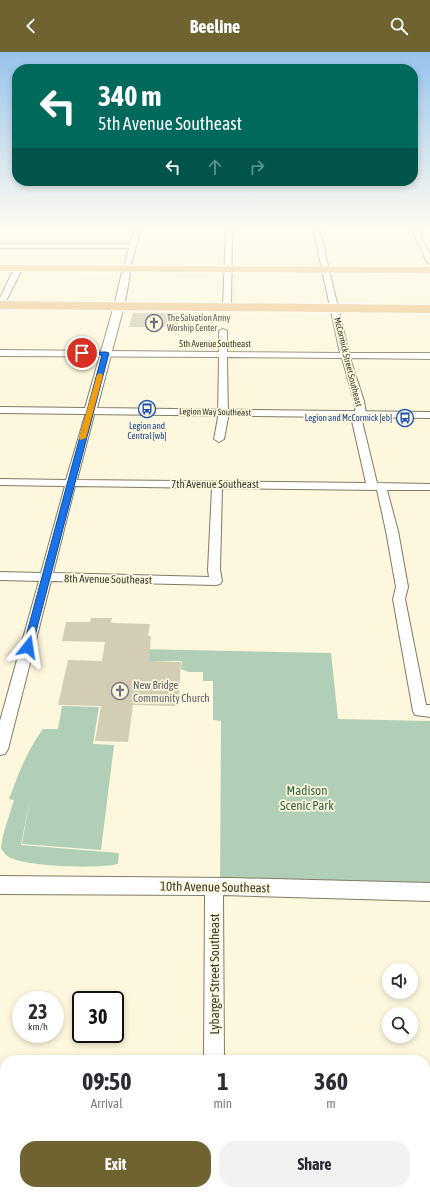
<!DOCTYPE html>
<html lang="en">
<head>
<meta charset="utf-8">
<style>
	:root { --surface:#fff; --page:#f2f2f3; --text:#2b2b33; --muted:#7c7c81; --accent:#6f6431 }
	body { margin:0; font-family:"Asap Condensed",sans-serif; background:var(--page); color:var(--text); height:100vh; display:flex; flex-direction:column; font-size:15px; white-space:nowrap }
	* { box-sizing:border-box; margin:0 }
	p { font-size:13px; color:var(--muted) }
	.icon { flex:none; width:22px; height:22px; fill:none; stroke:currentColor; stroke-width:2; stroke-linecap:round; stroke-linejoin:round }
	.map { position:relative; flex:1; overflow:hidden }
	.panel { position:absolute; left:0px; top:1003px; width:430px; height:140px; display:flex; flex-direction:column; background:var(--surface); border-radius:16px 16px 0 0; box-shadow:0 2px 6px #0003 }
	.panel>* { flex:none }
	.top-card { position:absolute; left:12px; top:12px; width:406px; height:122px; border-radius:16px; box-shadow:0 2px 6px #0003; background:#00695c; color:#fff; overflow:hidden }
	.fabs { position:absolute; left:382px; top:911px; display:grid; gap:8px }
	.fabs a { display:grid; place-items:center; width:36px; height:36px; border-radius:50%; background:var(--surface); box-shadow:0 2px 6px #0003; font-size:20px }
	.speed { position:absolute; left:12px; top:939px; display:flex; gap:8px; font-size:20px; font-weight:700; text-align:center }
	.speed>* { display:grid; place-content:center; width:52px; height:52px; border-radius:50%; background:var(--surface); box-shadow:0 2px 6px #0003; line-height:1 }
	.speed small { font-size:10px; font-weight:400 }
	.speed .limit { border:2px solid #111; border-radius:6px; background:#fff; color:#111 }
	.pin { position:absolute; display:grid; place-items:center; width:34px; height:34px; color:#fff; margin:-17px; border:2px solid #fff; border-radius:50%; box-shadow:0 1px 4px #0007 }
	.me { position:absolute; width:44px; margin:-22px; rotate:15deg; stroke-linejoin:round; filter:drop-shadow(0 0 3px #0008) }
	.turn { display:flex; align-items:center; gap:14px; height:84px; padding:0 20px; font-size:18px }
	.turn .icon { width:52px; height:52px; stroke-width:2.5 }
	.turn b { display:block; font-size:28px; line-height:34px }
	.lanes { display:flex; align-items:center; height:38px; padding:0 20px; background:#0003; justify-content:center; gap:20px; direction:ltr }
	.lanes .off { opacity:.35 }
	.eta { display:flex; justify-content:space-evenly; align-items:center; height:68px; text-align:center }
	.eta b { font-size:24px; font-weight:700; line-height:28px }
	.action { display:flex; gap:8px; margin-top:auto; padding:8px 20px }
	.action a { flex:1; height:46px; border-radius:16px; background:var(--accent); color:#fff; font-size:16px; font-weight:700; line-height:46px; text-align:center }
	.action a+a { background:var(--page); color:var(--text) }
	header { display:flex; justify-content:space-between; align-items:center; height:52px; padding:0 20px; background:var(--accent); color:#fff; font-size:18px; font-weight:700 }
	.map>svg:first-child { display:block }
	.green { fill:#b1ceb7 }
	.building { fill:#d2cdb3 }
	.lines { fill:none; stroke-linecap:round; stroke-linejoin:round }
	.minor-casing { stroke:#817c65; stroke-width:2 }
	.tertiary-casing { stroke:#817c65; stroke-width:2 }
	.primary-casing { stroke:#fff; stroke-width:2 }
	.minor { fill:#fff; fill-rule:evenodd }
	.tertiary { fill:#fff; fill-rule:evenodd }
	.primary { fill:#eac487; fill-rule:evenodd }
	.route { fill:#1a73e8; stroke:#114b97 }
	.slow { fill:#f59e0b }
	.labels { text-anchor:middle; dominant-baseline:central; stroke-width:3.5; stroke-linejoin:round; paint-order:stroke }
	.far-worship-label { font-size:9px; fill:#5b616d; stroke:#fdf7dd; text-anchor:start }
	.far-street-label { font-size:9px; fill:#3b382e; stroke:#fdf7dd }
	.far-transit-label { font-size:9px; fill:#164399; stroke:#fdf7dd; text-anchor:end }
	.street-label { font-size:11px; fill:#3b382e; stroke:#fdf7dd }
	.worship-label { font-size:11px; fill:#5b616d; stroke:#fdf7dd; text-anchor:start }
	.near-park-label { font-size:13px; fill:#346442; stroke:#fdf7dd }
	.near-street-label { font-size:13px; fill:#3b382e; stroke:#fdf7dd }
</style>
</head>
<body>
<header><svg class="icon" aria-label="back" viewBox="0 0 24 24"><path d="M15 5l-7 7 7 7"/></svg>Beeline<svg class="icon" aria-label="search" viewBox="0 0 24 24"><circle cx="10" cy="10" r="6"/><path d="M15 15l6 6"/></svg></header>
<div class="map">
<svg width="430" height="1143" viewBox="0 0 430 1143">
	<rect width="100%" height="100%" fill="#fdf7dd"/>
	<g class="green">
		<path d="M140 597 331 601 338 667 430 669V833L220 827 221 669 213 668V629H203V620H189L181 617 182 609H138Z"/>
		<path d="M62 654 99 655 93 692 114 693 101 798 22 792 31 742 21 793 119 801 118 812C97 817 27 815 9 805 6 804 3 799 1 796L3 783 14 748 9 747C18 723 27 698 43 677H58Z"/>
	</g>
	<g class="building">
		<path d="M133 261H178L177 275H129Z"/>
		<path d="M91 566H112L111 571 150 572 148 584H151L149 609 181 610 178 654 133 653 128 690 95 689 101 654 58 653 68 608 102 609 105 590 62 589 66 570H90Z"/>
	</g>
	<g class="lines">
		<g class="minor-casing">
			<g id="minor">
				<path d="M135 176H141L130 216 127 218 124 216 129 196H0V192H130Z"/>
				<path d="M226 176H232L231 255 227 257 223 255Z"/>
				<path d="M313 176H319L349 301H430V307L350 306 364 349 366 362 362 369 377 431 430 432V438H387L398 479 408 535 405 547 426 653H430V665L415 663 413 659 393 547 396 535 386 479 377 438 222 436 220 518 222 529 220 532 216 533 51 529 8 697 5 702 0 703V669L39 529 0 528V520L41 521 65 434 0 433V427L66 428 87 357 90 356 95 359 77 428 366 431 352 369 356 362 354 349 342 306 227 305 228 366 224 387 219 390 214 387 218 366 219 305 0 304V298L219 300V279L223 277 227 279V300L340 301ZM75 434 212 436 208 518 209 525 53 521Z"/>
				<path d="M411 176H417L430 203V212L427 210Z"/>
				<path d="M18 215 22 217 4 253 0 255V246L14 217Z"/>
				<path d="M0 824 231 826 430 831V849L223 843 224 1008H204L205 843 0 842Z"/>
				<rect x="0" y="1104" width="5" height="22"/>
				<path d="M425 1118H430V1140L420 1138H425Z"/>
				<rect x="202" y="1138" width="22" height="5"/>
			</g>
		</g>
		<g class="tertiary-casing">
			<path id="tertiary" d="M127 213 131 216 125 250 97 356 430 360V366L0 361V355L85 356 115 250 123 216Z"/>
		</g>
		<g class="primary-casing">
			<g id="primary">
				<path d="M0 213 430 215V221L0 219Z"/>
				<path d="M0 249 430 253V261L0 257Z"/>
			</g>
		</g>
		<use href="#minor" class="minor"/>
		<use href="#tertiary" class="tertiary"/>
		<use href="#primary" class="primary"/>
	</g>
	<linearGradient id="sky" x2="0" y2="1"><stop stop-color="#97c3ec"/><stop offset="0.52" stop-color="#fefbf0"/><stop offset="1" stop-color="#fefbf0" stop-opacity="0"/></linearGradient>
	<rect width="430" height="336" fill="url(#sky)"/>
	<path class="route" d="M80 300H106L109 301 32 595 28 598 23 595 102 303H82L79 301Z"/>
	<path class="slow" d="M100 321 103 323 86 386 80 388 79 386 97 323Z"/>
	<defs>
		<g id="church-ring" transform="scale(0.9)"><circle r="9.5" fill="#fdf7dd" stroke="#6b7280" stroke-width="1.5"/><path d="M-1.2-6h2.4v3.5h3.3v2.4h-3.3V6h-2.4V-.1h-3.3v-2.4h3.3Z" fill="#6b7280"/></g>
		<g id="bus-ring" transform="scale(0.9)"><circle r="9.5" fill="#fdf7dd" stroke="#1a4fb4" stroke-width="1.5"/><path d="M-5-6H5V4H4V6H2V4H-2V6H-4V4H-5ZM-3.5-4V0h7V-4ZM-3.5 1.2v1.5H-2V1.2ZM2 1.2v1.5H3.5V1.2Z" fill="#1a4fb4"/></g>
	</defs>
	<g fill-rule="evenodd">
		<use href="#church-ring" x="154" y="271"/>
		<use href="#bus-ring" x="147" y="357"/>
		<use href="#bus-ring" x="405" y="366"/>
		<use href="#church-ring" x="120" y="639"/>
	</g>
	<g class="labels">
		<g class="far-worship-label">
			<text x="167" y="266">The Salvation Army<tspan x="167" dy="10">Worship Center</tspan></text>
		</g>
		<g class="far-street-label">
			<text x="215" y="292">5th Avenue Southeast</text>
			<text transform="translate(348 310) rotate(76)">McCormick Street Southeast</text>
			<text transform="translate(215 360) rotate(1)">Legion Way Southeast</text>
		</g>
		<g class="far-transit-label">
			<text x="392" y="366">Legion and McCormick [eb]</text>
			<text x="147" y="374" text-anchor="middle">Legion and<tspan x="147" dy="10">Central [wb]</tspan></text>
		</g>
		<g class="street-label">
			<text x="215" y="432">7th Avenue Southeast</text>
			<text transform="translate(108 527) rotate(1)">8th Avenue Southeast</text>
		</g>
		<g class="worship-label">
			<text x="133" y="633">New Bridge<tspan x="133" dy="13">Community Church</tspan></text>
		</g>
		<g class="near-park-label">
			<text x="307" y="738">Madison<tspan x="307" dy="15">Scenic Park</tspan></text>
		</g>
		<g class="near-street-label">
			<text transform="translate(215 835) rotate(1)">10th Avenue Southeast</text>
			<text transform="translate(214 922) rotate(-90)">Lybarger Street Southeast</text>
		</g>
	</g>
</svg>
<div class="fabs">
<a><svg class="icon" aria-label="sound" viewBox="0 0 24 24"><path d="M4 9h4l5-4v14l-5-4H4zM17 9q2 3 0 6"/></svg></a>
<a><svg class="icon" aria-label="search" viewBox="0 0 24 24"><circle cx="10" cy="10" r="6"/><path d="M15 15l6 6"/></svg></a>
</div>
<div class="speed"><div>23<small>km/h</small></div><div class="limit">30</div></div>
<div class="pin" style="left:82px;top:301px;background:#d93025"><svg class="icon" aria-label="arrive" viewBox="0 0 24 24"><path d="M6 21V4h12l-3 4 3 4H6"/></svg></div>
<svg class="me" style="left:28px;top:595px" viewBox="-20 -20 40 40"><path d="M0-17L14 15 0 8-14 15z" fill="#1a73e8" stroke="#fff" stroke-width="4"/></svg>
<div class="top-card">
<div class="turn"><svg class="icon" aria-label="left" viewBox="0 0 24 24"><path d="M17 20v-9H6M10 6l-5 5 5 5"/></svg><div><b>340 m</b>5th Avenue Southeast</div></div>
<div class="lanes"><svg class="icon" aria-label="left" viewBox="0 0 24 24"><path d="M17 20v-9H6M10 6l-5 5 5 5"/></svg><svg class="icon off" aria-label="ahead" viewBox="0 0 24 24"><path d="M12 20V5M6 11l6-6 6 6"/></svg><svg class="icon off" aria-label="right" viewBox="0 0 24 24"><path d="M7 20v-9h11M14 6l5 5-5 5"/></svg></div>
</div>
<section class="panel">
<div class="eta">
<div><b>09:50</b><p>Arrival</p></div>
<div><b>1</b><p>min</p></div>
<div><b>360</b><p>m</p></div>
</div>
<div class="action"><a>Exit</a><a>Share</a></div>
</section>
</div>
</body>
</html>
